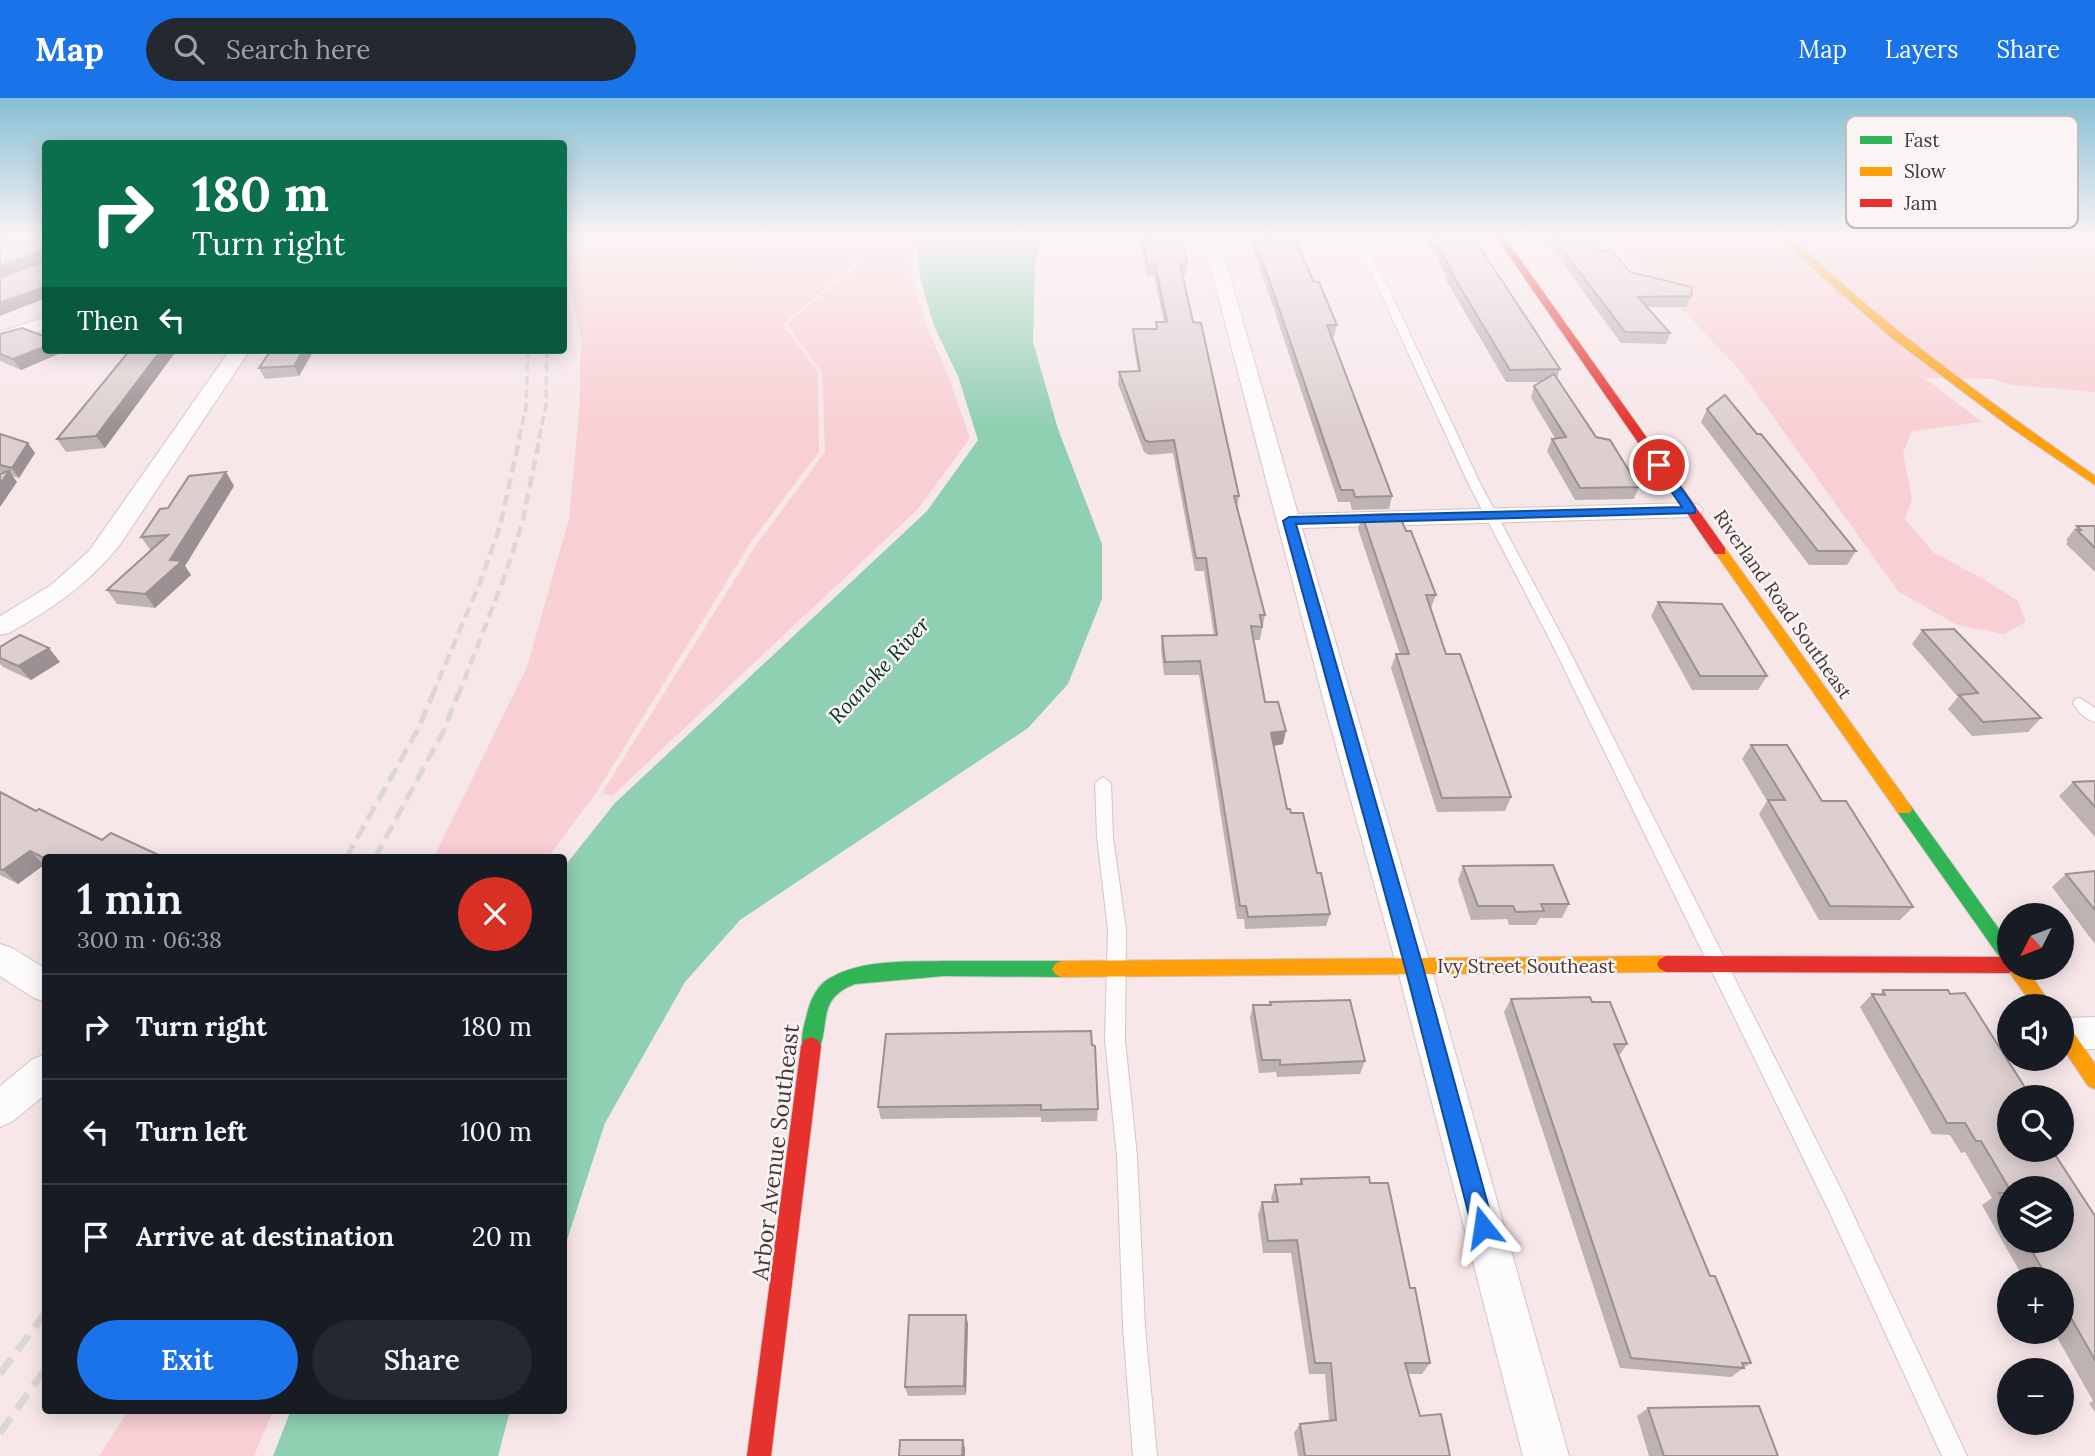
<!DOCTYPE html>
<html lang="en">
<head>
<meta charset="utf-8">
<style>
	:root { --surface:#171b24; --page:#242831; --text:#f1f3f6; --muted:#9ea1a6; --line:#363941; --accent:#1a73e8 }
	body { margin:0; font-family:Lora,serif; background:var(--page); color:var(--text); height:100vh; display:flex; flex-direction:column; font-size:26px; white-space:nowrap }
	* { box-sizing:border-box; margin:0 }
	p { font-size:23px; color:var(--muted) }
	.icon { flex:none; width:38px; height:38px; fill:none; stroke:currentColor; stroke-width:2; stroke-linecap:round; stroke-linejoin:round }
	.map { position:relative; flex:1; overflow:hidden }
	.details { position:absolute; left:42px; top:756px; width:525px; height:560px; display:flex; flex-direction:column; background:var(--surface); border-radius:7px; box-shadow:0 4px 18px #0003 }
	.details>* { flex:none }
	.guide { position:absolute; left:42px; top:42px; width:525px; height:214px; border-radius:7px; box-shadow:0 4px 18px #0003; background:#0b6e4f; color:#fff; overflow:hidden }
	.needle { width:46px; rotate:228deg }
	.fabs { position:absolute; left:1997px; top:805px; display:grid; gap:14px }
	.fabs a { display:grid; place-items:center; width:77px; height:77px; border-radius:50%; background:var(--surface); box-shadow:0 4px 18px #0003; font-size:35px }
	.pin { position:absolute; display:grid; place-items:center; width:60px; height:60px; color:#fff; margin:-30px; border:4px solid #fff; border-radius:50%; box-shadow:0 2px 7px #0007 }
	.me { position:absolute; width:77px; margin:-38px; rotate:345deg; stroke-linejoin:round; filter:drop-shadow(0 0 5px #0008) }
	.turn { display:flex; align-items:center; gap:24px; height:147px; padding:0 35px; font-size:32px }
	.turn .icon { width:91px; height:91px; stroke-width:2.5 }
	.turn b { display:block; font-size:49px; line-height:60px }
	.then { display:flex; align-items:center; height:66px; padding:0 35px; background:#0003; gap:14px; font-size:26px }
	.round { display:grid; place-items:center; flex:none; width:74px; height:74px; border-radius:37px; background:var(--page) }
	.overview { display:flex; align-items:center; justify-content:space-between; height:119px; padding:0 35px }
	h1 { font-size:42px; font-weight:600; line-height:52px }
	.button { display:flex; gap:14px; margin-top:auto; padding:14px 35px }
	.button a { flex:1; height:80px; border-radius:42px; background:var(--accent); color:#fff; font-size:28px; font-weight:600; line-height:80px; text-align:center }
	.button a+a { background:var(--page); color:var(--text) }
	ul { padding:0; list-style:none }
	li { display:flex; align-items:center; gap:21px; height:105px; padding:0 35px; border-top:2px solid var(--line) }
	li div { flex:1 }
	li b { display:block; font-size:26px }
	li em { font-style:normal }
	header { display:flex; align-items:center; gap:42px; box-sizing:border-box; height:98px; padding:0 35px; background:var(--accent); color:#fff }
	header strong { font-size:33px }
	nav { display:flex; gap:38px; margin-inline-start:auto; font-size:24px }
	.search { width:490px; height:63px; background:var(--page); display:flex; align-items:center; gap:18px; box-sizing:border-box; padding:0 24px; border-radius:38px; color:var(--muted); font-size:26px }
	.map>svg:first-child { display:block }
	.green { fill:#f8cfd3 }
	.water { fill:#8fcfb2 }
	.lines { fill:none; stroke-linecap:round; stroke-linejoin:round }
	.lane-casing { stroke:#d3c5c6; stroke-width:2 }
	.street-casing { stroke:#d3c5c6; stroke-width:2 }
	.fast-casing { stroke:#d3c5c6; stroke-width:2 }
	.slow-casing { stroke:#d3c5c6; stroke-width:2 }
	.jam-casing { stroke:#d3c5c6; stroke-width:2 }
	.lane { fill:#fefbfc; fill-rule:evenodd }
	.street { fill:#fefbfc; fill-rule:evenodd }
	.fast { fill:#30b455; fill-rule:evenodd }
	.slow { fill:#ff9f0a; fill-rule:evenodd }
	.jam { fill:#e5322d; fill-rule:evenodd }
	.rail-far3 { stroke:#dbd7d7; stroke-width:3.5; stroke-dasharray:9 4.5; stroke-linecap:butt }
	.rail-far2 { stroke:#dbd7d7; stroke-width:4.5; stroke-dasharray:11 6; stroke-linecap:butt }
	.rail-far1 { stroke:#dbd7d7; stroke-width:5; stroke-dasharray:15 7; stroke-linecap:butt }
	.rail { stroke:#dbd7d7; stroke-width:7; stroke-dasharray:19 10; stroke-linecap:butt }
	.wall { fill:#beb2b3; fill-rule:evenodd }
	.shaded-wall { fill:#9b9192 }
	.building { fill:#ddcfd0; stroke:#9b9192; stroke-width:2 }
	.route { fill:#1a73e8; stroke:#114b97; stroke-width:2 }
	.labels { text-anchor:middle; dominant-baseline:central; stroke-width:5; stroke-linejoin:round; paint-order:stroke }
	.street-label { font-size:19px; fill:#453839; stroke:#fbf4f5 }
	.water-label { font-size:21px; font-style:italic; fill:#043222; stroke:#fbf4f5 }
	.near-street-label { font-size:23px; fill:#453839; stroke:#fbf4f5 }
	.key { fill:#fbf4f5; stroke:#c4bcbd; stroke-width:2 }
	.key-label { font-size:19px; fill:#453839 }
</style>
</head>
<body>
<header>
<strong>Map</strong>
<div class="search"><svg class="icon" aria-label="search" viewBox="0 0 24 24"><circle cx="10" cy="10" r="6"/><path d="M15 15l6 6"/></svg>Search here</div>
<nav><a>Map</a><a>Layers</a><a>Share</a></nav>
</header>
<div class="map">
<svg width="2095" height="1358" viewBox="0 0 2095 1358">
	<rect width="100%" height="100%" fill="#f7e7e9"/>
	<g class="green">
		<path d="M665 140H871L851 169 783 226 818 275 819 354 751 444 596 695 548 759H434L527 569 569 421 579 315 581 241 569 183 580 156Z"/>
		<path d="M875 140H910L912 181 927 229 949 280 970 340 918 411 612 698 602 695 757 446 825 354 822 275 787 226 854 170Z"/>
		<path d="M1610 140H2095V294L2012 287 1993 281 1924 280 1982 324 1912 333 1903 355 1912 401 1905 421 1934 455 1983 481 2018 503 2026 524 2004 536 1957 527 1898 493 1742 275 1665 193Z"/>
		<path d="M128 1313V1312L273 1313 254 1358H99Z"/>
	</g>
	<g class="water">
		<path d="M917 140H1040L1035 169 1033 244 1058 331 1102 446V501L1068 586 1028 630 740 822 685 884 605 1025 564 1151V769L615 705 927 413 978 342 958 278 934 228 920 180Z"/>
		<path d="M291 1312H510V1313L498 1358H273Z"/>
	</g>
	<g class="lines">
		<g class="lane-casing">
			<g id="lane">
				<path d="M1353 140H1361L1386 185 1481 387 1564 542 1845 1099 1967 1358H1942L1829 1113 1550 542 1469 387 1376 185Z"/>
				<path d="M2080 600 2095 610V624C2086 622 2077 613 2073 605L2075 601Z"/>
				<path d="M1103 679 1111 685 1113 739 1126 832 1125 942 1137 1058 1145 1229 1157 1358H1133L1123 1229 1117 1058 1105 942 1108 832 1097 739 1095 685Z"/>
			</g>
		</g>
		<g class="street-casing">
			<g id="street">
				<path d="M1203 140H1219L1298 416 1691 405 1699 407 1703 412 1699 417 1691 419 1302 430 1431 869 1569 1358H1523L1397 869 1325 608Z"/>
				<path d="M46 219V231L0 247V234Z"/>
				<path d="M230 252H250L119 448C88 486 52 511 9 535L0 537V518L51 487 89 453Z"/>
				<path d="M0 846 12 850 46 871V904L34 900 0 878Z"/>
				<path d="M2095 919V951L2062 952V920Z"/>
				<path d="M46 956V996L13 1023 0 1029V988L33 961Z"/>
			</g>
		</g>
		<g class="fast-casing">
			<g id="fast">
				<path d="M1904 705 1910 707 2009 845V867L2003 864 1898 715 1896 711 1898 707Z"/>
				<path d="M944 863H1061L1067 866 1070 871 1067 876 1061 879 944 878 855 886C816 901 831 925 818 954L811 957 804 954C799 943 804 928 807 916 810 903 817 887 830 880 862 861 908 864 944 863Z"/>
			</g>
		</g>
		<g class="slow-casing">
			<g id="slow">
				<path d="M1783 140H1792C1885 229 1989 304 2095 378V387L2010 329 1893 241 1819 176Z"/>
				<path d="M1720 449 1725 450 1910 707 1912 711 1910 715H1898L1714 453Z"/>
				<path d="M1666 858 1672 861 1675 866 1672 871 1666 874 1061 879 1055 876 1052 871 1055 866 1061 863Z"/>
				<path d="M2009 866V870H2026L2052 908H2033L2010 875 2007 870Z"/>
				<path d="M2062 926 2069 928 2095 966V991L2088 988 2062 949Z"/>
			</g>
		</g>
		<g class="jam-casing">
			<g id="jam">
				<path d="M1497 140H1505L1725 450V456H1715Z"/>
				<path d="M1666 858 2009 859V870H2017L2009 875 1666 874 1660 871 1657 866 1660 861Z"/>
				<path d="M811 939 818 942 821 948 771 1358H747L801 948 804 942Z"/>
			</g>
		</g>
		<use href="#lane" class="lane"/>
		<use href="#street" class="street"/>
		<use href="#fast" class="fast"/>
		<use href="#slow" class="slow"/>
		<use href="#jam" class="jam"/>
		<g class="rail-far3">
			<path d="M519 340 526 309 528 252"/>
			<path d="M539 340 546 307 547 252"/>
		</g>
		<g class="rail-far2">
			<path d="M432 598 481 482 500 428 520 338"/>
			<path d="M458 598 504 480 522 426 540 338"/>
		</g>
		<g class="rail-far1">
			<path d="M346 760 417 633 433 596"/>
			<path d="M375 760 444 632 458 596"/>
		</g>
		<g class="rail">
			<path d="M0 1276 46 1214"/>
			<path d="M0 1335 46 1270"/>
		</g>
	</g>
	<g class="wall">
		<path d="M1141 140H1182L1187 166 1186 177H1182L1193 224 1239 398 1237 410 1265 517 1260 542H1254L1265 604 1283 646 1274 648 1287 711 1291 715 1317 775 1330 816 1326 828 1245 831 1244 821H1237L1199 577H1164L1161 551 1162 538H1214L1204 473H1195L1173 355 1149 357 1144 354 1118 286 1119 274 1138 273 1133 243V231H1156V224H1164L1154 178 1146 177Z"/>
		<path d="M1249 140H1294L1314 184 1337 227 1334 239H1331L1392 398 1389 411 1352 412 1350 404H1338L1272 205Z"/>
		<path d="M1429 140H1474L1560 271 1557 280 1596 339 1639 389 1634 401 1575 402 1547 353 1552 341 1555 340 1531 300 1534 288 1541 284H1506L1446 182 1447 179 1428 145Z"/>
		<path d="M1544 140H1586L1597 153 1630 174 1691 198 1686 209H1647L1670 235 1666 246 1621 245Z"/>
		<path d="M0 236 63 254 21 272 0 263Z"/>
		<path d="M130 252 105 350 66 354 57 341Z"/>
		<path d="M271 252H314L299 278 265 281 259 270Z"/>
		<path d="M1707 311 1856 453 1847 467H1809L1701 324Z"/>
		<path d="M0 336 35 355 19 380 12 378 17 384 0 374Z"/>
		<path d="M226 374 234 388 185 468 191 477 155 510 117 506 107 492 151 453 141 439 168 410Z"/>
		<path d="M1362 417 1406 433 1436 497 1431 510 1446 556 1511 699 1505 713 1437 714 1391 570 1396 556H1400L1358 431Z"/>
		<path d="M2077 428H2095V474L2066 446 2068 444 2066 442Z"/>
		<path d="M1658 504 1767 578 1758 592H1692L1651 518Z"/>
		<path d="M1922 532 2041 620 2028 634 1972 638 1948 611 1958 599 1912 546Z"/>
		<path d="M0 549 60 564 31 582 3 569 0 566Z"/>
		<path d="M1751 647 1822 703 1913 809 1900 822H1819L1759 716 1767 703 1742 661Z"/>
		<path d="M2095 683V739L2059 698 2073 684Z"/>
		<path d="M0 694 36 713 102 742 163 760H46V767H44L18 786 0 777Z"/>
		<path d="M1463 768 1569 806 1562 820H1540L1536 827H1509L1507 821 1471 822 1458 782Z"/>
		<path d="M2095 773V846L2052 789 2066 776Z"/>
		<path d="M1883 892 2009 999 2095 1118V1314L2089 1305 2093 1303 2054 1234H2062V1181H2024L1982 1107 1992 1100 1965 1054 1961 1055 1950 1037 1932 1036 1860 909 1872 896 1879 897ZM2009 1090 2062 1143H2009Z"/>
		<path d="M1511 901 1592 904 1627 946 1619 958 1710 1178 1751 1265 1731 1279 1620 1270 1504 914Z"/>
		<path d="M1270 904 1365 963 1360 976 1277 979 1276 974 1259 975 1250 920 1253 907H1269Z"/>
		<path d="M886 936 1098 1011 1097 1023 1041 1024V1019L881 1021 878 1009Z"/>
		<path d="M1301 1081 1370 1085 1410 1190 1430 1265 1422 1276H1408L1420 1318 1450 1358H1298L1294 1335 1300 1326 1329 1322 1325 1276H1309L1291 1155H1263L1258 1117 1262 1104H1272L1271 1100 1275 1087 1299 1086Z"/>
		<path d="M966 1217 968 1226 966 1297 908 1298 905 1289Z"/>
		<path d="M1648 1310 1778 1358H1649L1637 1318Z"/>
	</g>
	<g class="shaded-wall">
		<path d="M39 154 45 164 0 180V168Z"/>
		<path d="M46 188V200L0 218V205Z"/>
		<path d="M46 248V252H62L63 254 21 272 13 261Z"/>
		<path d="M161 252H177L105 350 96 338Z"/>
		<path d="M303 252H314L299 278 294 268Z"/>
		<path d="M28 345 35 355 19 380 12 370Z"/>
		<path d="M9 373 17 384 0 409V386Z"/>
		<path d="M226 374 234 388 185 468 191 477 155 510 145 496Z"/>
		<path d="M49 550 60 564 31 582 18 568Z"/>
		<path d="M1286 633 1283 646 1268 649 1271 635Z"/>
		<path d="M30 753 44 767 18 786 3 772Z"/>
		<path d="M966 1217 968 1226 966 1297 964 1288Z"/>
		<path d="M963 1342 965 1350V1358H962Z"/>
	</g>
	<g class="building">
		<path d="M0 140H46V188L0 205V179L41 165 43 156 39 154 0 168Z"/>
		<path d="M1143 140H1182L1187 166H1180L1193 224 1201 225 1239 398H1234L1265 517H1260L1262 529 1251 528 1265 604H1278L1286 633 1271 635 1287 711H1290L1291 715H1303L1317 775H1321L1330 816 1248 819 1246 808H1240L1200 563 1165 564 1162 538 1217 537 1206 460H1196L1174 342 1149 344 1145 342 1119 274 1140 273 1133 231H1157L1156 224H1167L1155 166H1147Z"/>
		<path d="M1254 140H1294L1314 184H1319L1337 227H1327L1392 398 1355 399 1353 392H1341L1273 193Z"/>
		<path d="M1434 140H1474L1560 271 1510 272 1449 171H1451Z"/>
		<path d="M1554 140H1586L1597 153H1612L1630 174 1692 189 1691 198 1638 199 1670 235 1625 234Z"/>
		<path d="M22 230 46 239V248L13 261 0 256V236Z"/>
		<path d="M130 252H161L96 338 57 341Z"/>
		<path d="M271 252H303L294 268 259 270Z"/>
		<path d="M1554 276 1596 339 1610 342 1639 389 1580 390 1552 341 1566 339 1534 288Z"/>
		<path d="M1725 297 1757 336H1761L1856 453H1818L1707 311Z"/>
		<path d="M0 336 28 345 12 370 0 367Z"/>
		<path d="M9 373 0 386V376Z"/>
		<path d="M226 374 170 462 182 463 145 496 107 492 168 437 141 439 160 411 168 410 189 378Z"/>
		<path d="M1399 416 1406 433H1411L1436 497H1426L1446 556H1460L1511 699 1442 700 1396 556H1409L1362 417Z"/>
		<path d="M2077 428H2095V450L2077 432H2081Z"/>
		<path d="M1658 504 1722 506 1767 578H1700Z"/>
		<path d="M1954 531 2041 620 1983 624 1959 597 1978 595 1922 532Z"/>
		<path d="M20 537 49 550 18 568 0 560V549Z"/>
		<path d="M1751 647H1787L1822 703H1846L1913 809 1830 808 1768 702H1785Z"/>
		<path d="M2095 683V709L2073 684Z"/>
		<path d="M0 694 36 713 39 711 102 742 111 735 163 759 46 760V761L30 753 3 772 0 771Z"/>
		<path d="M1553 767 1569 806H1541L1544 813 1516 814 1513 808H1478L1463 768Z"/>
		<path d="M2095 773V812L2066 776Z"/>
		<path d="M1883 892H1948L1950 896 1965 895 2031 999H2009V1052H2052L2095 1118V1262L2062 1204V1181H2048L2026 1143H2062V1090H2009L1981 1043H1976L1965 1025H1947L1872 896 1885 897Z"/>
		<path d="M1590 899 1592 904H1610L1627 946H1614L1710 1178H1715L1751 1265H1742L1744 1270 1631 1260 1511 901Z"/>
		<path d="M1350 902 1365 963 1280 967V962H1262L1253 907H1271L1270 904Z"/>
		<path d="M1091 933 1092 947 1095 948 1098 1011 1041 1012V1007L878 1009 886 936Z"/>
		<path d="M1369 1079 1370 1085H1388L1410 1190H1415L1430 1265H1405L1420 1318 1441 1316 1450 1358H1305L1300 1326 1336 1322 1331 1265H1315L1297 1142 1268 1143 1262 1104H1278L1275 1087 1302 1086 1301 1081Z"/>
		<path d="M1999 1095H2009V1113Z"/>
		<path d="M909 1217H966L964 1288 905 1289Z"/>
		<path d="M1759 1308 1778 1358H1664L1648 1310Z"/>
		<path d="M900 1342H963L962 1358H899Z"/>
	</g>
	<linearGradient id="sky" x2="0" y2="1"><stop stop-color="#84bfd2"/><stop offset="0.42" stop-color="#fbf4f5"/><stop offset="1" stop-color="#fbf4f5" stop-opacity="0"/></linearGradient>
	<rect width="2095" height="330" fill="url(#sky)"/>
	<path class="route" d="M1659 363 1663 364 1695 410V415L1296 426 1423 869 1494 1129 1491 1137 1483 1140 1475 1137 1472 1129 1405 869 1283 423 1289 419 1682 409 1653 367Z"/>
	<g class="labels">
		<g class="street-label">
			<text transform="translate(1783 506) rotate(55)">Riverland Road Southeast</text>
			<text x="1526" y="868">Ivy Street Southeast</text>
		</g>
		<g class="water-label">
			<text transform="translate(879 572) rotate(-47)">Roanoke River</text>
		</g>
		<g class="near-street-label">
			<text transform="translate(775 1054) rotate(-83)">Arbor Avenue Southeast</text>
		</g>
	</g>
	<rect x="1846" y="18" width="232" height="112" rx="10" class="key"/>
	<rect x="1860" y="38" width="32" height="8" fill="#30b455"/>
	<rect x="1860" y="69" width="32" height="9" fill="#ff9f0a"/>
	<rect x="1860" y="101" width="32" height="8" fill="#e5322d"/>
	<g class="key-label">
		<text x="1904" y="49">Fast</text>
		<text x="1904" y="80">Slow</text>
		<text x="1904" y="112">Jam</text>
	</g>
</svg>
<div class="fabs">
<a><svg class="needle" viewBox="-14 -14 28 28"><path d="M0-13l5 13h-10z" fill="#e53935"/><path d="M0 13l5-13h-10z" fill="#9ea1a6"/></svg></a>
<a><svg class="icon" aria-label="sound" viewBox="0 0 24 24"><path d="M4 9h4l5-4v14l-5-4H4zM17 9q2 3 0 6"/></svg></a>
<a><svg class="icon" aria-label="search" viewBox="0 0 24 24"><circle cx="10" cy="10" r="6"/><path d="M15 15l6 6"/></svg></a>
<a><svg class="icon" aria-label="layers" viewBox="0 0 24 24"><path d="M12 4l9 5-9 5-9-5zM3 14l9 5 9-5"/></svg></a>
<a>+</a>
<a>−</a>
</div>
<div class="pin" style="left:1659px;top:367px;background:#d93025"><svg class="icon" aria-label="arrive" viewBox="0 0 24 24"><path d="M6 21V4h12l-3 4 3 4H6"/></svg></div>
<svg class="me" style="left:1483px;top:1129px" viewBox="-20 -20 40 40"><path d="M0-17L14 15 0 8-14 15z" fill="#1a73e8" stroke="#fff" stroke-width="4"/></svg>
<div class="guide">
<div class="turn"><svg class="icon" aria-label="right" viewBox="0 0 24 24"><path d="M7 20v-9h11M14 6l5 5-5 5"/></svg><div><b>180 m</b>Turn right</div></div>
<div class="then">Then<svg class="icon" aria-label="left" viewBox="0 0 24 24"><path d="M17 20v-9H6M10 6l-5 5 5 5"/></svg></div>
</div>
<section class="details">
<div class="overview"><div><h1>1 min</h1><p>300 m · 06:38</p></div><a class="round" style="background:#d93025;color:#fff"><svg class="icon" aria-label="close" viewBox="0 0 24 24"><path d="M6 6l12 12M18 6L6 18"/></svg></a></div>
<ul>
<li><svg class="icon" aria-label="right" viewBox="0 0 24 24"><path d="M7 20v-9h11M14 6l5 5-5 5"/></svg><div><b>Turn right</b></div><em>180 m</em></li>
<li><svg class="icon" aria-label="left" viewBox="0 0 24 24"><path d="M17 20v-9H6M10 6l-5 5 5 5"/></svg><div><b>Turn left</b></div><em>100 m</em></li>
<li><svg class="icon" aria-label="arrive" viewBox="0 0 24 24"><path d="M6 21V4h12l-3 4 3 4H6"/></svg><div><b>Arrive at destination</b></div><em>20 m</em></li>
</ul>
<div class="button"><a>Exit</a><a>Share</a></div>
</section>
</div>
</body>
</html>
